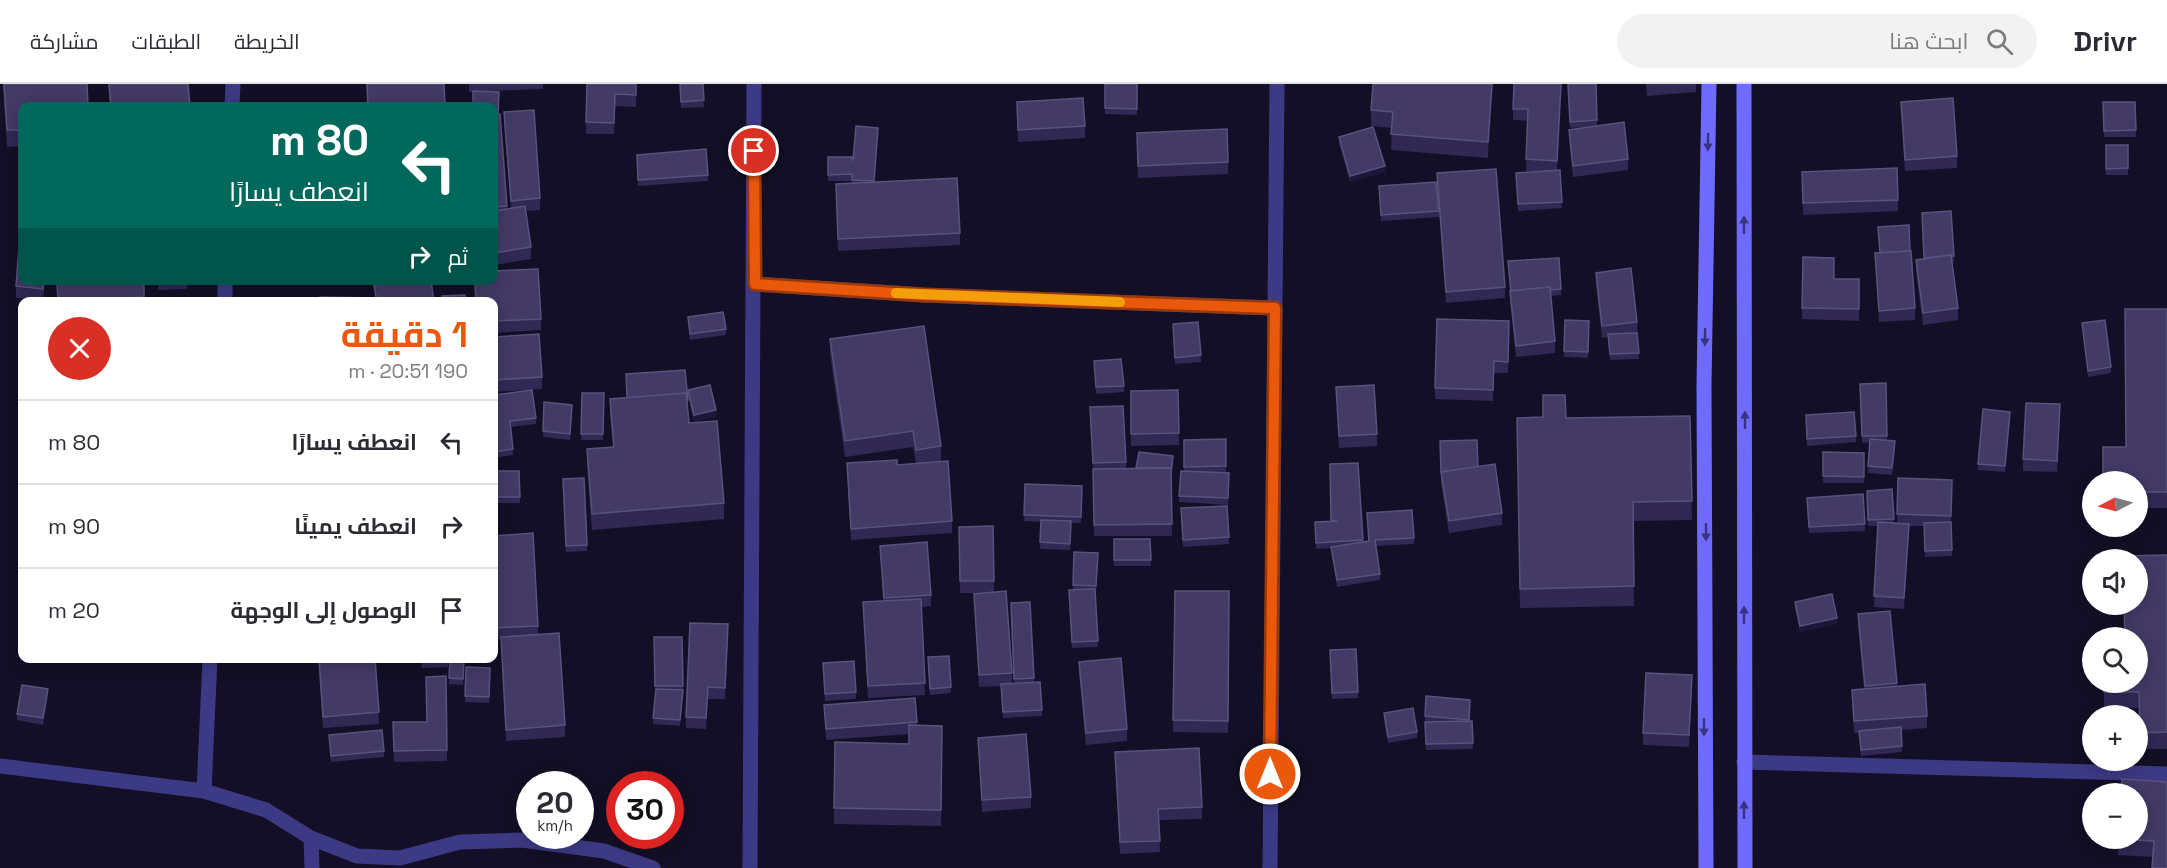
<!DOCTYPE html>
<html lang="ar">
<head>
<meta charset="utf-8">
<style>
	:root { --surface:#fff; --page:#f2f2f3; --text:#2b2b33; --muted:#7c7c81; --line:#e1e1e2; --accent:#ea580c }
	body { margin:0; font-family:"Space Grotesk",Cairo,sans-serif; background:var(--page); color:var(--text); direction:rtl; height:100vh; display:flex; flex-direction:column; font-size:22px; white-space:nowrap }
	* { box-sizing:border-box; margin:0 }
	p { font-size:20px; color:var(--muted) }
	.icon { flex:none; width:33px; height:33px; fill:none; stroke:currentColor; stroke-width:2; stroke-linecap:round; stroke-linejoin:round }
	.map { position:relative; flex:1; overflow:hidden; direction:ltr }
	.details { position:absolute; left:18px; top:213px; width:480px; height:366px; display:flex; flex-direction:column; background:var(--surface); border-radius:12px; box-shadow:0 3px 15px #0003; direction:rtl }
	.details>* { flex:none }
	.banner { position:absolute; left:18px; top:18px; width:480px; height:183px; border-radius:12px; box-shadow:0 3px 15px #0003; direction:rtl; background:#00695c; color:#fff; overflow:hidden }
	.needle { width:39px; rotate:264deg }
	.tools { position:absolute; left:2082px; top:387px; display:grid; gap:12px }
	.tools a { display:grid; place-items:center; width:66px; height:66px; border-radius:50%; background:var(--surface); box-shadow:0 3px 15px #0003; font-size:30px }
	.speed { position:absolute; left:516px; top:687px; display:flex; gap:12px; font-size:30px; font-weight:700; text-align:center }
	.speed>* { display:grid; place-content:center; width:78px; height:78px; border-radius:50%; background:var(--surface); box-shadow:0 3px 15px #0003; line-height:1 }
	.speed small { font-size:15px; font-weight:400 }
	.speed .limit { border:9px solid #d22; background:#fff; color:#111 }
	.pin { position:absolute; display:grid; place-items:center; width:51px; height:51px; color:#fff; margin:-26px; border:3px solid #fff; border-radius:50%; box-shadow:0 2px 6px #0007 }
	.me { position:absolute; width:66px; margin:-33px; rotate:0deg; stroke-linejoin:round; filter:drop-shadow(0 0 4px #0008) }
	.turn { display:flex; align-items:center; gap:21px; height:126px; padding:0 30px; font-size:27px }
	.turn .icon { width:78px; height:78px; stroke-width:2.5 }
	.turn b { display:block; font-size:42px; line-height:51px }
	.then { display:flex; align-items:center; height:57px; padding:0 30px; background:#0003; gap:12px; font-size:22px }
	.round { display:grid; place-items:center; flex:none; width:63px; height:63px; border-radius:32px; background:var(--page) }
	.head { display:flex; align-items:center; justify-content:space-between; height:102px; padding:0 30px }
	h1 { font-size:36px; font-weight:700; line-height:45px; color:var(--accent) }
	ul { padding:0; list-style:none }
	li { display:flex; align-items:center; gap:18px; height:84px; padding:0 30px; border-top:2px solid var(--line) }
	li div { flex:1 }
	li b { display:block; font-size:22px }
	li em { font-style:normal }
	header { display:flex; align-items:center; gap:36px; box-sizing:border-box; height:84px; padding:0 30px; background:var(--surface); border-bottom:2px solid var(--line) }
	header strong { font-size:28px }
	nav { display:flex; gap:33px; margin-inline-start:auto; font-size:21px }
	.search { width:420px; height:54px; background:var(--page); display:flex; align-items:center; gap:15px; box-sizing:border-box; padding:0 21px; border-radius:33px; color:var(--muted); font-size:22px }
	.map>svg:first-child { display:block }
	.lines { fill:none; stroke-linecap:round; stroke-linejoin:round }
	.street { stroke:#3d3a85; stroke-width:15 }
	.secondary { stroke:#6f6bff; stroke-width:15 }
	.wall { fill:#312854 }
	.shaded-wall { fill:#1d163a }
	.building { fill:#433a66; stroke:#5a527e; stroke-width:1.5 }
	.oneway { fill:#38347d }
	.route-casing { stroke:#983908; stroke-width:15 }
	.route { stroke:#ea580c; stroke-width:10 }
	.slow { stroke:#f59e0b; stroke-width:10 }
</style>
</head>
<body>
<header>
<strong>Drivr</strong>
<div class="search"><svg class="icon" aria-label="search" viewBox="0 0 24 24"><circle cx="10" cy="10" r="6"/><path d="M15 15l6 6"/></svg>ابحث هنا</div>
<nav><a>الخريطة</a><a>الطبقات</a><a>مشاركة</a></nav>
</header>
<div class="map">
<svg width="2167" height="784" viewBox="0 0 2167 784">
	<rect width="100%" height="100%" fill="#130f26"/>
	<g class="lines">
		<g class="street">
			<path d="M232 22 233 0"/>
			<path d="M755 200 924 211 1275 224"/>
			<path d="M225 218V196"/>
			<path d="M1744 678 2167 690"/>
			<path d="M0 682 204 707 266 726 311 754 357 772 400 774 460 758 522 756 604 767 653 784"/>
			<path d="M204 707 210 574"/>
			<path d="M311 754 312 784"/>
			<path d="M750 784 754 0"/>
			<path d="M1270 784 1277 0"/>
		</g>
		<g class="secondary">
			<path d="M1744 0 1745 784"/>
			<path d="M1706 784 1704 301 1709 0"/>
		</g>
	</g>
	<g class="wall">
		<path d="M3 0H87L22 22V62L7 63Z"/>
		<path d="M108 0H188L190 22H110Z"/>
		<path d="M469 0H543V5L487 7 498 30H500L507 125 511 124 504 40V28L540 114V126L526 127 531 163V175L494 181V22L473 8H469Z"/>
		<path d="M587 0H636V23L615 22 614 50H586Z"/>
		<path d="M680 0H703L704 23 681 24Z"/>
		<path d="M1105 0H1137V31L1105 30Z"/>
		<path d="M1493 0 1488 74 1391 66 1392 44 1371 42V26Z"/>
		<path d="M1561 0 1557 86 1562 124 1518 127 1516 95 1538 87H1526L1528 37 1513 36V25Z"/>
		<path d="M1568 0H1596L1597 42 1628 75V86L1573 93 1569 57V46L1589 43 1570 44Z"/>
		<path d="M1646 0H1696V8L1647 12Z"/>
		<path d="M1017 18 1085 42V54L1018 58Z"/>
		<path d="M1901 18 1957 72V84L1905 87Z"/>
		<path d="M2103 18H2135L2136 53H2104Z"/>
		<path d="M1137 49 1228 78V90L1138 94Z"/>
		<path d="M878 50 874 98 960 149V161L838 167 836 100 852 99V97H828V73L853 77Z"/>
		<path d="M1339 53 1385 88 1350 98 1339 59Z"/>
		<rect x="2106" y="61" width="22" height="30"/>
		<path d="M637 71 708 91V97L638 102Z"/>
		<path d="M1802 88 1898 116V127L1803 131Z"/>
		<path d="M1437 89 1505 203V214L1446 219 1437 100Z"/>
		<path d="M1379 102 1439 127V133L1381 137Z"/>
		<path d="M1922 135 1954 172V178H1952L1958 224V236L1923 241 1916 187V176L1924 175Z"/>
		<path d="M1875 169 1915 224V236L1879 238Z"/>
		<path d="M1803 173 1834 195H1859V237L1802 235Z"/>
		<path d="M1508 177 1561 205V211L1551 212 1555 257V269L1516 273 1510 218Z"/>
		<path d="M1596 189 1637 238 1639 275 1610 276 1608 253 1602 254 1596 200Z"/>
		<path d="M45 196 43 216 16 214V202Z"/>
		<path d="M56 196H144V218H58Z"/>
		<path d="M158 196H186L187 205 158 206Z"/>
		<path d="M474 196 541 235V246L494 249V218H475Z"/>
		<path d="M374 201 434 218H375Z"/>
		<path d="M2167 225V424H2138V398L2126 363Z"/>
		<path d="M688 233 726 245V251L690 256Z"/>
		<path d="M1565 236 1589 237 1588 274 1564 273Z"/>
		<path d="M1509 237 1508 289H1494L1493 317 1435 315V304Z"/>
		<path d="M2082 239 2111 283V289L2088 293Z"/>
		<path d="M1173 247 1201 271V278L1175 280Z"/>
		<path d="M494 253 542 293V305L494 308Z"/>
		<path d="M830 255 941 362V377L952 437V449L851 456 847 379 897 381 916 379 913 363 845 373 830 271Z"/>
		<path d="M1094 277 1124 302V308L1096 310Z"/>
		<path d="M1886 299 1887 357 1895 364 1892 391 1868 389 1870 358 1862 359 1860 300Z"/>
		<path d="M1336 303 1377 350V362L1339 364Z"/>
		<path d="M688 306 716 333 694 337 688 312Z"/>
		<path d="M1178 306 1179 361 1131 362V307Z"/>
		<path d="M582 309H604L603 356H581Z"/>
		<path d="M494 311 536 334V340L511 343 513 371 494 374Z"/>
		<path d="M610 315 688 316 687 322 689 339 724 419V435L592 446 587 381V365L613 363 610 331Z"/>
		<path d="M544 318 572 327 570 356 543 353Z"/>
		<path d="M1090 323 1126 378V384H1136L1173 379 1171 394 1172 452H1094L1093 389Z"/>
		<path d="M1806 331 1856 352V358L1807 362Z"/>
		<path d="M1690 332 1692 436 1633 437 1634 522 1520 524 1517 334Z"/>
		<path d="M2060 332 2057 388 2023 387V375Z"/>
		<path d="M2010 334 2005 388 1978 386V380Z"/>
		<path d="M1226 355V388H1212L1229 389 1228 421 1179 418 1181 387H1184V356Z"/>
		<path d="M1440 357 1478 383 1502 429V441L1449 449 1441 400Z"/>
		<path d="M1823 368 1864 369V399H1823Z"/>
		<path d="M1358 379 1363 458 1368 457 1367 429 1414 454V460L1376 462 1380 490V496L1337 503 1331 464 1316 465 1315 438 1331 437 1330 380Z"/>
		<path d="M494 387H519L520 419H494Z"/>
		<path d="M1898 394 1952 396 1951 438 1952 472 1925 473 1924 442H1909L1904 525 1874 523 1878 442H1868L1867 407 1892 405 1894 439H1897Z"/>
		<path d="M1025 400 1082 402 1081 439H1071L1070 466 1040 465 1041 438 1024 437Z"/>
		<path d="M563 402 587 461V467L566 468Z"/>
		<path d="M1807 420 1865 440V447L1809 449Z"/>
		<path d="M1181 430 1229 453V460L1183 463Z"/>
		<path d="M993 442 994 508 1012 589V599H1014L1011 519 1030 518 1034 598H1040L1042 632 1003 634 1001 602 979 603 974 510 988 509H960L959 443Z"/>
		<rect x="2103" y="442" width="23" height="6"/>
		<path d="M494 452 538 542V551L565 641V653L506 657 501 555 494 556Z"/>
		<path d="M1114 455H1150L1151 482H1114Z"/>
		<path d="M880 462 931 511V522L921 523 925 611 868 614 863 518 883 517Z"/>
		<path d="M1074 468 1098 469 1096 508H1095L1098 563 1072 564 1069 506H1073Z"/>
		<path d="M2167 471V665H2140L2139 624H2104V598H2138Z"/>
		<path d="M1175 507H1229L1228 649 1173 648Z"/>
		<path d="M1795 518 1837 540 1800 548 1795 524Z"/>
		<path d="M1858 530 1897 599V603L1927 632V644L1901 646 1902 668 1861 672 1859 649H1854L1852 618V606L1864 605 1858 541Z"/>
		<path d="M728 552 725 615H708L706 645 686 644V633Z"/>
		<path d="M654 553H682L683 608 680 642 653 640 655 608Z"/>
		<path d="M1356 565 1358 614 1332 615 1330 566Z"/>
		<path d="M949 572 951 609 930 611 928 580Z"/>
		<path d="M318 574H375L379 640 323 644Z"/>
		<path d="M421 574H447L448 583 422 584Z"/>
		<path d="M450 574H464L463 601 449 600Z"/>
		<path d="M1079 578 1127 645V657L1086 661 1079 590Z"/>
		<path d="M466 583 490 584 489 619 465 618Z"/>
		<path d="M823 585 856 608V615L825 617Z"/>
		<path d="M446 592 447 677 394 678 393 638H427Z"/>
		<path d="M1692 603 1689 663 1643 661V649Z"/>
		<path d="M48 611 43 641 17 636V630Z"/>
		<path d="M915 614 917 642H942L941 742 834 740V724L909 660V650L826 656 824 621Z"/>
		<path d="M1470 616V637H1472L1473 665 1426 666 1425 638H1427H1425V632Z"/>
		<path d="M1384 629 1417 648V654L1388 659 1384 635Z"/>
		<path d="M329 651 384 667V673L331 678Z"/>
		<path d="M978 654 1031 713V724L982 728Z"/>
		<path d="M1115 668 1202 723V735L1159 736 1160 768 1120 770Z"/>
		<path d="M2167 698 2153 773 2118 771V754Z"/>
	</g>
	<g class="shaded-wall">
		<path d="M1492 0 1493 6 1488 74V58Z"/>
		<path d="M1385 82V88L1350 98V92Z"/>
		<path d="M716 326V333L694 337V331Z"/>
		<path d="M1909 440V452L1904 525V514Z"/>
		<path d="M1837 534V540L1800 548V542Z"/>
		<path d="M48 605V611L43 641V634Z"/>
	</g>
	<g class="building">
		<path d="M4 0H87L88 22H22V46H7Z"/>
		<path d="M109 0H188L190 22H111Z"/>
		<path d="M367 0H444L445 22H368Z"/>
		<path d="M587 0H636V11L615 10 614 39 586 38Z"/>
		<path d="M680 0H703L704 16 681 18Z"/>
		<path d="M1105 0H1137V25L1105 24Z"/>
		<path d="M1373 0H1492L1488 58 1391 50 1393 28 1371 26Z"/>
		<path d="M1514 0H1561L1557 77 1526 75 1528 25H1513Z"/>
		<path d="M1568 0H1596L1597 36 1570 38Z"/>
		<path d="M473 7 499 8 498 30H494V22H473Z"/>
		<path d="M1083 14 1085 42 1018 46 1017 18Z"/>
		<path d="M1953 14 1957 72 1905 76 1901 18Z"/>
		<path d="M2103 18H2135L2136 46 2104 47Z"/>
		<path d="M534 26 540 114 511 117 504 28Z"/>
		<path d="M494 30H500L507 122 494 123Z"/>
		<path d="M1624 38 1628 75 1573 82 1569 46Z"/>
		<path d="M856 42 878 44 874 97 852 96V90L828 91V73H852L853 77Z"/>
		<path d="M1373 43 1385 82 1350 92 1339 53Z"/>
		<path d="M1227 45 1228 78 1138 82 1137 49Z"/>
		<path d="M2106 61H2128V84L2106 85Z"/>
		<path d="M706 65 708 91 638 96 637 71Z"/>
		<path d="M1897 84 1898 116 1803 119 1802 88Z"/>
		<path d="M1496 85 1505 203 1446 208 1437 89Z"/>
		<path d="M1560 86 1562 118 1518 120 1516 89Z"/>
		<path d="M957 94 960 149 838 155 836 100Z"/>
		<path d="M1436 98 1439 127 1381 131 1379 102Z"/>
		<path d="M525 122 531 163 494 169V127Z"/>
		<path d="M22 126V196H44L43 205 16 202Z"/>
		<path d="M1951 127 1954 172H1951V171L1924 174 1922 129Z"/>
		<path d="M1909 141 1910 167 1880 169 1878 143Z"/>
		<path d="M1911 167 1915 224 1879 227 1875 169Z"/>
		<path d="M1951 171 1958 224 1923 229 1916 176Z"/>
		<path d="M1803 173 1834 174V195H1859V225L1802 224Z"/>
		<path d="M1559 174 1561 205 1550 206V203L1511 207 1508 177Z"/>
		<path d="M1631 184 1637 238 1602 242 1596 189Z"/>
		<path d="M538 185 541 235 494 237V218H476L475 196H494V187Z"/>
		<path d="M57 196H144V213L58 218Z"/>
		<path d="M158 196H186L187 199H158Z"/>
		<path d="M401 196H431L434 218H377L374 201Z"/>
		<path d="M1550 203 1555 257 1516 262 1510 207Z"/>
		<path d="M465 211 466 218H443L442 212Z"/>
		<path d="M320 213 374 214V218H320Z"/>
		<path d="M2125 225H2167V408H2138V398H2103V363H2126Z"/>
		<path d="M723 228 726 245 690 250 688 233Z"/>
		<path d="M1437 235 1509 237 1508 278 1494 277 1493 306 1435 304Z"/>
		<path d="M1565 236 1589 237 1588 268 1564 267Z"/>
		<path d="M2105 236 2111 283 2088 287 2082 239Z"/>
		<path d="M1198 238 1201 271 1175 274 1173 240Z"/>
		<path d="M924 242 941 362 916 366 913 347 845 357 830 255Z"/>
		<path d="M1637 249 1639 269 1610 270 1608 250Z"/>
		<path d="M539 250 542 293 494 296V253Z"/>
		<path d="M1121 275 1124 302 1096 303 1094 277Z"/>
		<path d="M685 286 688 316H687L686 309 627 314 626 290Z"/>
		<path d="M1886 299 1887 352H1862L1860 300Z"/>
		<path d="M710 301 716 326 694 331 688 306Z"/>
		<path d="M1374 301 1377 350 1339 352 1336 303Z"/>
		<path d="M532 306 536 334 510 337 513 365 494 368V311Z"/>
		<path d="M1178 306 1179 349 1131 350V307Z"/>
		<path d="M582 309H604L603 350H581Z"/>
		<path d="M686 309 689 339 717 337 724 419 592 430 587 365 614 363 610 315Z"/>
		<path d="M1543 311H1565L1566 334 1690 332 1692 417 1633 418 1634 502 1520 505 1517 334 1543 333Z"/>
		<path d="M544 318 572 321 570 350 543 347Z"/>
		<path d="M2026 319 2060 320 2057 377 2023 375Z"/>
		<path d="M1123 322 1126 378 1093 379 1090 323Z"/>
		<path d="M1983 325 2010 328 2005 382 1978 380Z"/>
		<path d="M1854 328 1856 352 1807 355 1806 331Z"/>
		<path d="M1226 355V382L1184 383V356Z"/>
		<path d="M1870 355 1895 357 1892 384 1868 382Z"/>
		<path d="M1477 356 1478 383 1441 388 1440 357Z"/>
		<path d="M1139 368 1173 372 1171 389V384H1136Z"/>
		<path d="M1823 368 1864 369V393L1823 392Z"/>
		<path d="M897 376V381L948 377 952 437 851 445 847 379Z"/>
		<path d="M1358 379 1363 456 1316 459 1315 438 1337 437 1331 436 1330 380Z"/>
		<path d="M1495 380 1502 429 1449 437 1441 388Z"/>
		<path d="M1171 384 1172 440 1094 441 1093 385Z"/>
		<path d="M494 387H519L520 413H494Z"/>
		<path d="M1181 387 1229 389 1228 414 1179 412Z"/>
		<path d="M584 394 587 461 566 462 563 395Z"/>
		<path d="M1898 394 1952 396 1951 432 1897 430Z"/>
		<path d="M1025 400 1082 402 1081 433 1024 431Z"/>
		<path d="M1892 405 1894 435 1868 436 1867 407Z"/>
		<path d="M1863 410 1865 440 1809 443 1807 414Z"/>
		<path d="M1227 422 1229 453 1183 456 1181 424Z"/>
		<path d="M1412 426 1414 454 1375 456 1380 490 1337 496 1331 463 1369 457 1367 429Z"/>
		<path d="M1041 436 1071 437 1070 460 1040 458Z"/>
		<path d="M1878 438 1909 440 1904 514 1874 512Z"/>
		<path d="M1951 438 1952 466 1925 467 1924 439Z"/>
		<path d="M993 442 994 497H960L959 443Z"/>
		<path d="M533 449 538 542 494 544V452Z"/>
		<path d="M1114 455H1150L1151 476H1114Z"/>
		<path d="M927 458 931 511 884 514 880 462Z"/>
		<path d="M1074 468 1098 469 1096 502 1073 501Z"/>
		<path d="M2167 471V648L2140 649 2139 608H2104V598H2138V554H2125L2124 520H2138V476H2122V472Z"/>
		<path d="M1095 505 1098 557 1072 558 1069 506Z"/>
		<path d="M1006 507 1012 589 979 591 974 510Z"/>
		<path d="M1175 507H1229L1228 637 1173 636Z"/>
		<path d="M1832 510 1837 534 1800 542 1795 518Z"/>
		<path d="M921 515 925 599 868 602 863 518Z"/>
		<path d="M1030 518 1034 594 1014 595 1011 519Z"/>
		<path d="M1890 527 1897 599 1865 602 1858 530Z"/>
		<path d="M690 539 728 540 725 604 708 603 706 634 686 633Z"/>
		<path d="M559 549 565 641 506 646 501 553Z"/>
		<path d="M654 553H682L683 602H655Z"/>
		<path d="M1356 565 1358 608 1332 609 1330 566Z"/>
		<path d="M949 572 951 603 930 605 928 573Z"/>
		<path d="M319 574H375L379 628 323 633Z"/>
		<path d="M421 574H447L448 577 422 578Z"/>
		<path d="M450 574H464L463 595 449 594Z"/>
		<path d="M1121 574 1127 645 1086 649 1079 578Z"/>
		<path d="M854 577 856 608 825 610 823 579Z"/>
		<path d="M466 583 490 584 489 613 465 612Z"/>
		<path d="M1646 589 1692 591 1689 651 1643 649Z"/>
		<path d="M446 592 447 666 394 667 393 638H427L426 593Z"/>
		<path d="M1040 598 1042 626 1003 628 1001 600Z"/>
		<path d="M1925 600 1927 632 1854 637 1852 606Z"/>
		<path d="M22 601 48 605 43 634 17 630Z"/>
		<path d="M656 605 683 606 680 636 653 634Z"/>
		<path d="M1426 612 1470 616 1469 636 1425 632Z"/>
		<path d="M915 614 917 638 826 645 824 621Z"/>
		<path d="M1413 624 1417 648 1388 653 1384 629Z"/>
		<path d="M1472 637 1473 659 1426 660 1425 638Z"/>
		<path d="M909 641 942 642 941 726 834 724 835 658 909 660Z"/>
		<path d="M1901 643 1902 662 1861 666 1859 647Z"/>
		<path d="M382 646 384 667 331 672 329 651Z"/>
		<path d="M1026 650 1031 713 982 716 978 654Z"/>
		<path d="M1199 664 1202 723 1158 725 1160 757 1120 758 1115 668Z"/>
		<path d="M2122 695 2167 698V784H2152L2154 757 2118 755 2138 754V710H2121Z"/>
	</g>
	<defs><path id="oneway-solid" d="M-6-.8H1V-3.2L6.5 0L1 3.2V.8H-6Z" transform="scale(1.5)"/></defs>
	<g class="oneway">
		<use href="#oneway-solid" transform="translate(1708 58) rotate(91)"/>
		<use href="#oneway-solid" transform="translate(1744 141) rotate(-90)"/>
		<use href="#oneway-solid" transform="translate(1705 253) rotate(91)"/>
		<use href="#oneway-solid" transform="translate(1745 336) rotate(-90)"/>
		<use href="#oneway-solid" transform="translate(1706 448) rotate(90)"/>
		<use href="#oneway-solid" transform="translate(1744 531) rotate(-90)"/>
		<use href="#oneway-solid" transform="translate(1704 643) rotate(90)"/>
		<use href="#oneway-solid" transform="translate(1744 726) rotate(-90)"/>
	</g>
	<g class="lines">
		<g class="route-casing">
			<path id="route" d="M754 67 755 200 924 211 1275 224 1270 690"/>
		</g>
		<use href="#route" class="route"/>
		<path class="slow" d="M896 209 1120 218"/>
	</g>
</svg>
<div class="tools">
<a><svg class="needle" viewBox="-14 -14 28 28"><path d="M0-13l5 13h-10z" fill="#e53935"/><path d="M0 13l5-13h-10z" fill="#7c7c81"/></svg></a>
<a><svg class="icon" aria-label="sound" viewBox="0 0 24 24"><path d="M4 9h4l5-4v14l-5-4H4zM17 9q2 3 0 6"/></svg></a>
<a><svg class="icon" aria-label="search" viewBox="0 0 24 24"><circle cx="10" cy="10" r="6"/><path d="M15 15l6 6"/></svg></a>
<a>+</a>
<a>−</a>
</div>
<div class="speed"><div>20<small>km/h</small></div><div class="limit">30</div></div>
<div class="pin" style="left:754px;top:67px;background:#d93025"><svg class="icon" aria-label="arrive" viewBox="0 0 24 24"><path d="M6 21V4h12l-3 4 3 4H6"/></svg></div>
<svg class="me" style="left:1270px;top:690px" viewBox="-20 -20 40 40"><circle r="17" fill="#ea580c" stroke="#fff" stroke-width="3"/><path d="M0-11L8 9 0 5-8 9z" fill="#fff"/></svg>
<div class="banner">
<div class="turn"><svg class="icon" aria-label="left" viewBox="0 0 24 24"><path d="M17 20v-9H6M10 6l-5 5 5 5"/></svg><div><b>80 m</b>انعطف يسارًا</div></div>
<div class="then">ثم<svg class="icon" aria-label="right" viewBox="0 0 24 24"><path d="M7 20v-9h11M14 6l5 5-5 5"/></svg></div>
</div>
<section class="details">
<div class="head"><div><h1>1 دقيقة</h1><p>190 m · 20:51</p></div><a class="round" style="background:#d93025;color:#fff"><svg class="icon" aria-label="close" viewBox="0 0 24 24"><path d="M6 6l12 12M18 6L6 18"/></svg></a></div>
<ul>
<li><svg class="icon" aria-label="left" viewBox="0 0 24 24"><path d="M17 20v-9H6M10 6l-5 5 5 5"/></svg><div><b>انعطف يسارًا</b></div><em>80 m</em></li>
<li><svg class="icon" aria-label="right" viewBox="0 0 24 24"><path d="M7 20v-9h11M14 6l5 5-5 5"/></svg><div><b>انعطف يمينًا</b></div><em>90 m</em></li>
<li><svg class="icon" aria-label="arrive" viewBox="0 0 24 24"><path d="M6 21V4h12l-3 4 3 4H6"/></svg><div><b>الوصول إلى الوجهة</b></div><em>20 m</em></li>
</ul>
</section>
</div>
</body>
</html>
